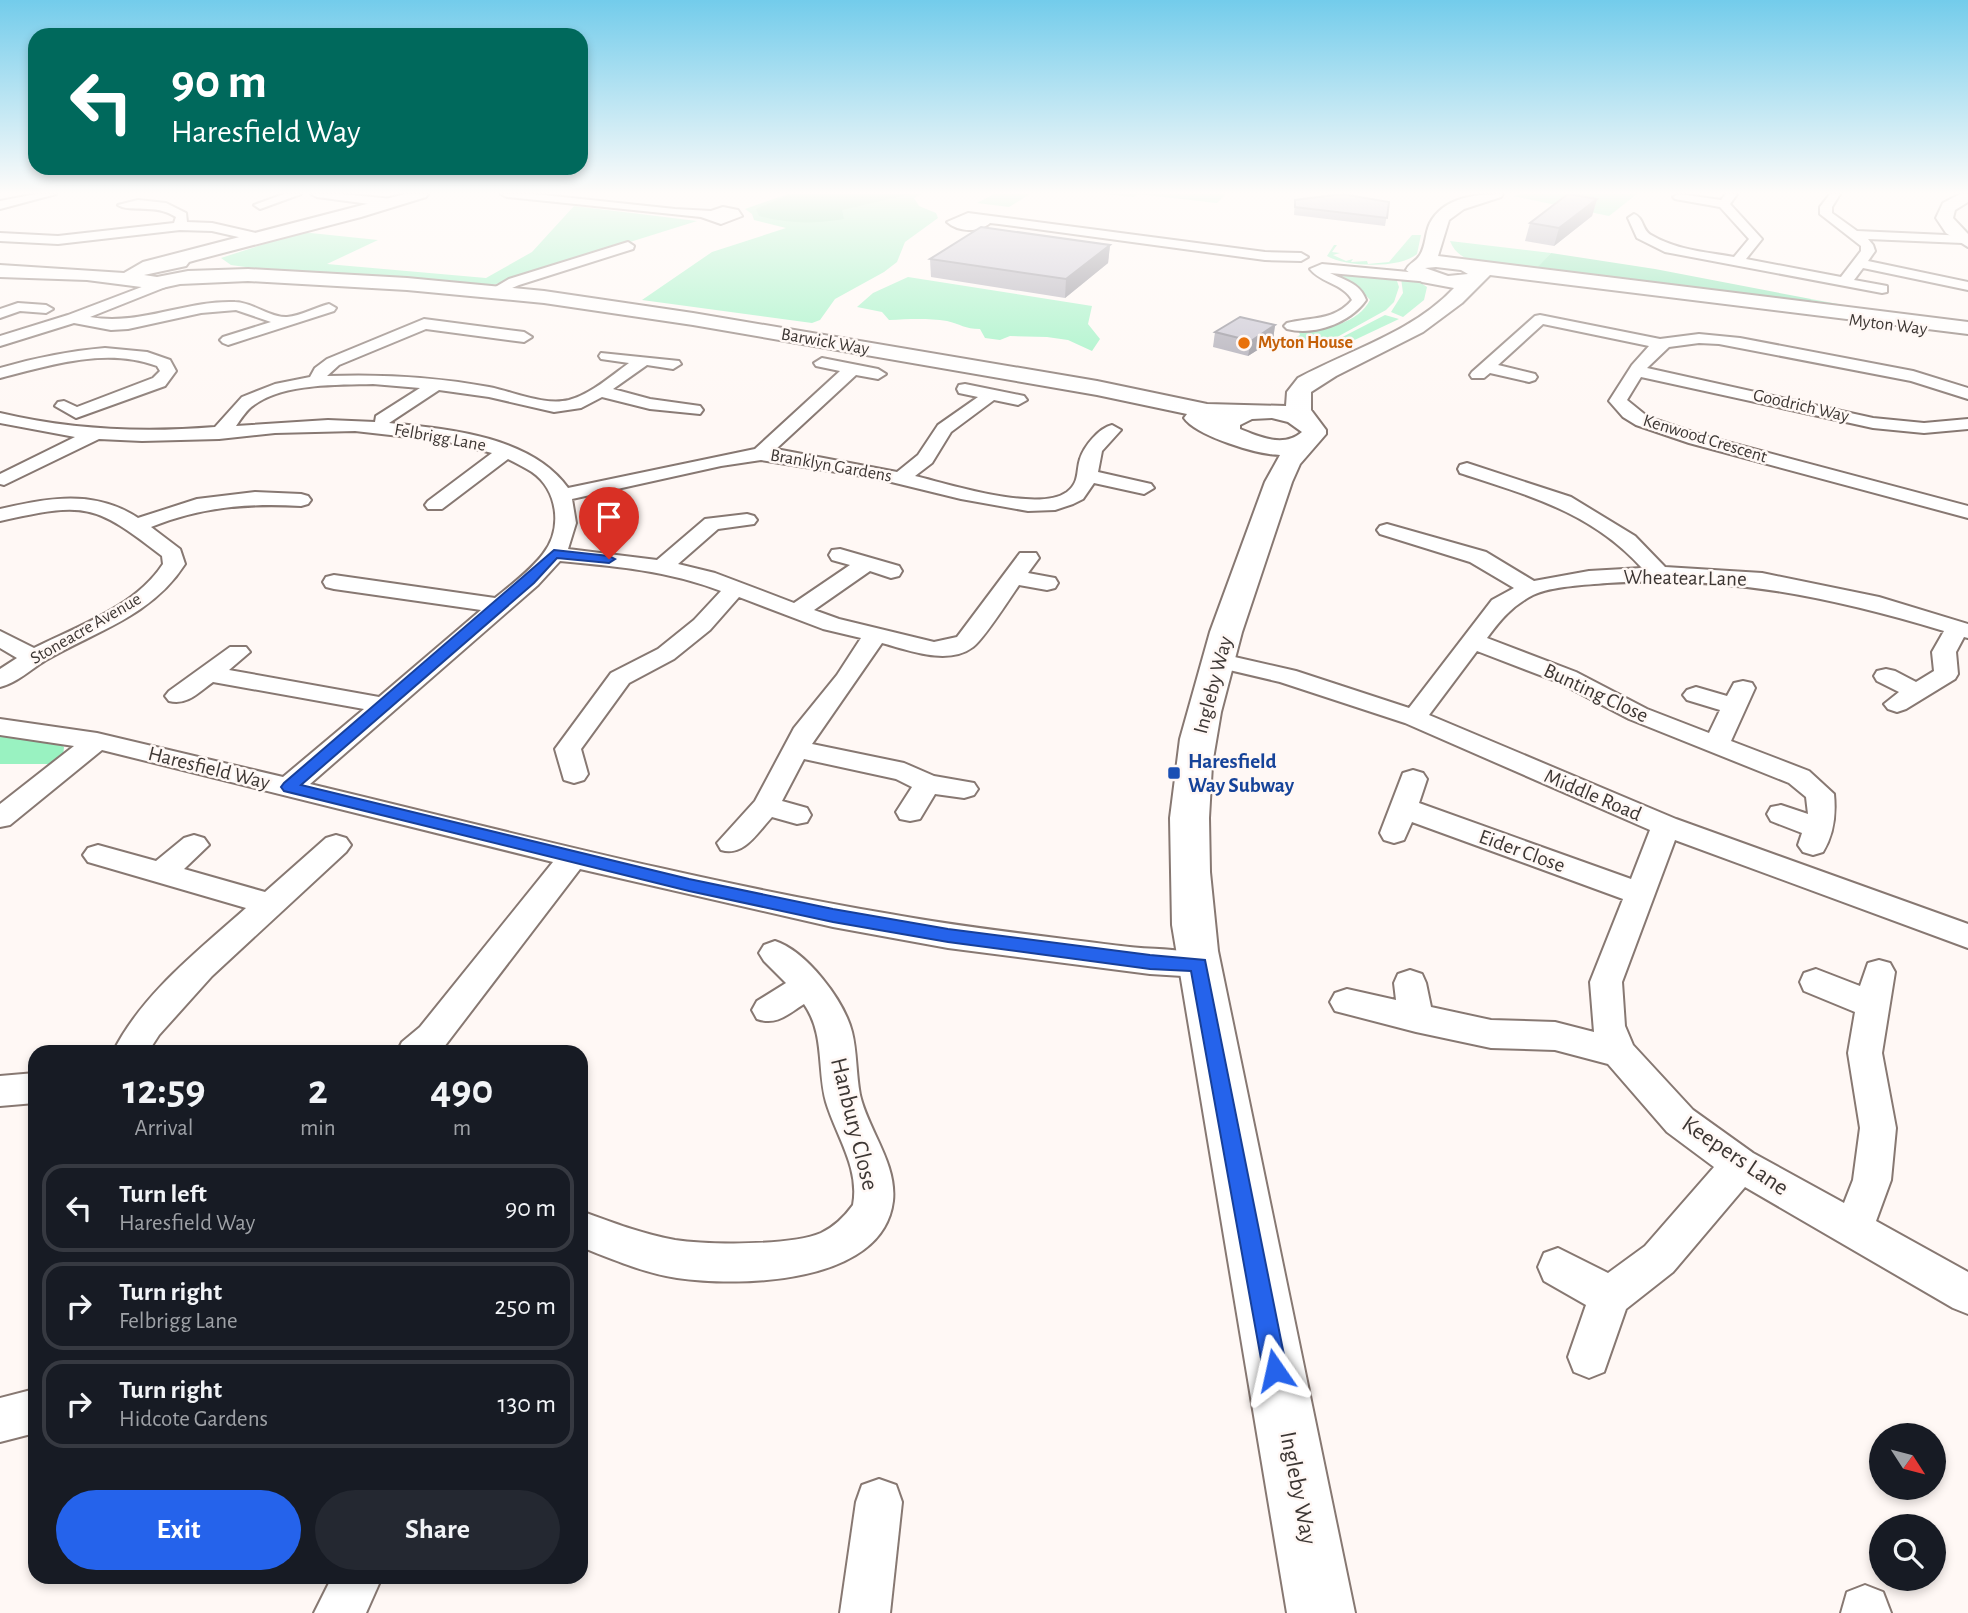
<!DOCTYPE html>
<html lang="en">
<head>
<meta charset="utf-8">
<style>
	:root { --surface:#171b24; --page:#242831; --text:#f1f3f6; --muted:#9ea1a6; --line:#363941; --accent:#2563eb }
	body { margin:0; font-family:"Alegreya Sans",sans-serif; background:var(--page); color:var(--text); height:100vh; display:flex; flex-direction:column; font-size:26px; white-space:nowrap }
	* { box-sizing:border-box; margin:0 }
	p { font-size:23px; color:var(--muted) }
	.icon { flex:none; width:38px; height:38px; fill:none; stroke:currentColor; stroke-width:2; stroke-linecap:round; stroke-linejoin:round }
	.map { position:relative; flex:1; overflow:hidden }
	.side { position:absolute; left:28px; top:1045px; width:560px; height:539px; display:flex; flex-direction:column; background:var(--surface); border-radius:21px; box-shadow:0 4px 10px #0003 }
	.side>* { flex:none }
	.banner { position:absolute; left:28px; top:28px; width:560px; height:147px; border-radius:21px; box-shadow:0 4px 10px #0003; background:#00695c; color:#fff; overflow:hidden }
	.needle { width:46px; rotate:126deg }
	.controls { position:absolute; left:1869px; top:1423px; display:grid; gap:14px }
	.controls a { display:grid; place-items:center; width:77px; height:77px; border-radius:50%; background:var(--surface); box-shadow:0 4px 10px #0003; font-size:35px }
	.pin { position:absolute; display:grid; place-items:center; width:60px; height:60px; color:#fff; margin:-72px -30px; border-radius:50% 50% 50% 0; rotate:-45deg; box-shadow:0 0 7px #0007 }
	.pin .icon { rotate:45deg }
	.me { position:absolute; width:77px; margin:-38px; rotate:349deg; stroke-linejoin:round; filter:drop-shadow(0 0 5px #0008) }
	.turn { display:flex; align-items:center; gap:24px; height:147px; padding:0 28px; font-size:32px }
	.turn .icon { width:91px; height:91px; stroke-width:2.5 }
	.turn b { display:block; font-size:49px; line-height:60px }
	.eta { display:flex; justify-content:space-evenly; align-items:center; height:119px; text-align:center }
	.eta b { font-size:42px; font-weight:700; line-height:49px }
	.action { display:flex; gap:14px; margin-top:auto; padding:14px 28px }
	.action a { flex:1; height:80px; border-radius:42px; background:var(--accent); color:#fff; font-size:28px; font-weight:700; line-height:80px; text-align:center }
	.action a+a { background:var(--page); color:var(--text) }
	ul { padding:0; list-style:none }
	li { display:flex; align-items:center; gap:21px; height:88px; margin:0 14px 10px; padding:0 14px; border:4px solid var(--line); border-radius:21px }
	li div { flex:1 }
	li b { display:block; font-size:26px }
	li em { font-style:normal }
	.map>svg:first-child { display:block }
	.green { fill:#99f2c1 }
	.forest { fill:#80e3ae }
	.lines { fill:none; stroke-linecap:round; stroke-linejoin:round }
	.street-casing { stroke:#877872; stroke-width:4 }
	.secondary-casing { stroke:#877872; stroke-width:4 }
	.street { fill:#fff; fill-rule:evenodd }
	.secondary { fill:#fff; fill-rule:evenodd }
	.wall { fill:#a9a6b2 }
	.shaded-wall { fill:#898791 }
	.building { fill:#c4c1cf; stroke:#898791; stroke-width:2 }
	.route { fill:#2563eb; stroke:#184099; stroke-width:2 }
	.food-dot { fill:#e8710a; stroke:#fff8f5; stroke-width:2.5 }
	.transit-dot { fill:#1a4fb4; stroke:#fff8f5; stroke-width:2.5 }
	.labels { text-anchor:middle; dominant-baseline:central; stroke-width:5; stroke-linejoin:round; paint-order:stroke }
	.far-street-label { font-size:18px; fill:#3c3633; stroke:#fff8f5 }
	.far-food-label { font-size:18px; font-weight:bold; fill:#c56008; stroke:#fff8f5; text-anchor:start }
	.street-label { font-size:21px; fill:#3c3633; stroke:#fff8f5 }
	.transit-label { font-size:21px; font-weight:bold; fill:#164399; stroke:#fff8f5; text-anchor:start }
	.near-street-label { font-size:24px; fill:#3c3633; stroke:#fff8f5 }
</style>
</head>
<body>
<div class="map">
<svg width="1968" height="1613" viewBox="0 0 1968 1613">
	<rect width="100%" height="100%" fill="#fff8f5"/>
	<g class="green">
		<path d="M788 194H921L914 198 919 206 936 213 938 218 905 242 897 262 884 272 835 299 820 320 812 323 642 300 712 252 786 228 754 220 752 214 745 209Z"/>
		<path d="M994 194H1030L1009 207 977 203Z"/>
		<path d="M1105 194H1226L1217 203 1137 194 1134 197Z"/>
		<path d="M1522 194H1637L1609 216 1513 196Z"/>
		<path d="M574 206 697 221 493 285 267 270 231 265 221 258 301 232 378 240 327 264 486 278 532 252Z"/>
		<path d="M1412 235H1421L1417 254C1400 269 1346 267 1327 256L1334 245H1337L1332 252 1340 253 1333 255 1346 261 1353 259 1351 262 1367 261 1368 264 1389 262Z"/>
		<path d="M1450 241 1551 253 1533 273 1794 305 1809 303 1811 299 1941 323 1532 274C1509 264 1461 271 1450 241Z"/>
		<path d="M1333 273 1396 278 1399 287 1394 302 1386 310 1339 336 1321 344 1293 339 1300 335 1298 330C1322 331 1358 324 1370 300L1359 288 1334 278Z"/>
		<path d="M908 277 1092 306 1088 324 1100 339 1092 351 1068 340 1047 337 1010 336 1000 340 985 338 980 329C965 329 960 324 947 321 928 318 909 319 889 320L882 312 857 307 873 293Z"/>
		<path d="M1401 278 1418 281 1427 287 1424 300 1403 317 1391 312 1403 293Z"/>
		<path d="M1385 315 1399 319 1344 345H1327Z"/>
		<path d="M0 736 59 744 64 747 63 757 57 764H0Z"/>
	</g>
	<g class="forest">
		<path d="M791 194H911L842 210 844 219C814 224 789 224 759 216L756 209Z"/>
		<path d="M1551 253 1655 269 1811 299 1810 303 1532 273Z"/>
	</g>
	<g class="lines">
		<g class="street-casing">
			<g id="street">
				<path d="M36 194H56L0 209V201Z"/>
				<path d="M284 194H301L260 209 254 205Z"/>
				<path d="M311 194H342L392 199 398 203 392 207 317 197Z"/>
				<path d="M501 194H534L675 209 711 211 723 207 738 210 742 216 721 224 701 217 507 197Z"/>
				<path d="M1679 194 1721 200 1726 194H1737L1730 204 1762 239 1746 259 1841 277 1861 251V246L1820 214V207L1830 194H1840L1832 207V213L1857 231 1968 236V241L1963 243 1868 239 1873 245 1875 251 1868 261 1968 282V290L1863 268 1854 280 1887 286V292L1882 293 1665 252 1637 238 1628 218 1634 214C1644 218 1642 230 1651 235 1676 250 1706 252 1734 257L1749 239 1720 207 1675 199 1673 197Z"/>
				<path d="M138 200 166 203 186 213 187 222 212 223 260 234 262 237 256 241 212 231 180 230 58 244 0 241V233L58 236 174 223 176 217C155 203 130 213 118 205Z"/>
				<path d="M968 213 1265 252 1301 253 1308 257 1301 261 1265 260 999 224 990 223C979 233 958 232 947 222Z"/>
				<path d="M628 242 634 246 633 249 519 285 494 296 487 292 509 279Z"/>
				<path d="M1322 264 1430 274 1437 278 1430 282 1330 273C1344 280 1360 283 1366 300 1350 323 1314 336 1287 329L1284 326 1287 323C1311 317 1334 321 1352 300 1344 284 1321 283 1310 269Z"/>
				<path d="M168 277 175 281 173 284 90 317C140 326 185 300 235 302 252 302 270 318 287 317 301 316 316 307 329 304L336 308 334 311 228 345 223 343 220 340 223 337 271 322 236 310 201 313 128 329 111 330 74 323 0 346V336L68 315Z"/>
				<path d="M18 303 46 305 53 309 46 313 20 311 0 318V309Z"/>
				<path d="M1540 315 1660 339 1699 334 1740 338 1913 371 1968 388V399L1911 381 1719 344 1699 343 1669 347 1647 368 1873 418 1924 423 1968 419V429L1924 433 1873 428 1641 377 1627 400 1648 417 1701 435 1968 506V518L1689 443 1636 425 1623 417 1609 401 1632 365 1649 346 1543 324 1498 365 1535 374 1537 377 1535 380 1529 382 1490 373 1484 378H1472L1470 375 1472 372 1535 316Z"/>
				<path d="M424 319 524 332 532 337 524 342 426 329 339 365 327 376C382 374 436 377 489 387 514 392 544 406 569 400 591 394 611 376 629 363L601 359 599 356 601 353 679 361 681 364 673 369 647 365 613 389 650 399 700 406 703 410 700 414 650 409 602 397 581 408 554 412 489 397 439 390 389 423C448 429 531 436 568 488L755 449 840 371 816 366 814 363 822 358 878 369 886 374 878 379 856 375 776 449 897 472 918 455 938 425 978 397 959 393 957 389 959 385 965 384 1024 396 1027 400 1018 405 994 400 951 432 932 463 915 476C949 484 1038 513 1067 492 1080 482 1076 471 1080 459 1084 446 1099 428 1112 425L1121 430 1102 451 1098 472 1151 484 1154 488 1144 494 1094 483 1083 499 1073 504 1055 510 1028 511 961 499 875 478 761 460 721 466 572 499 576 523 568 549 657 560 705 519 747 514 754 516 757 520 754 524 718 529 678 564 715 573 794 603 850 565 832 560 829 555 832 550 840 549 899 566 902 571 899 576 891 578 870 571 814 610 839 619 934 642 957 637 1020 553H1036L1039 558 1028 573 1055 578 1058 583 1055 588 1047 590 1019 585C1010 598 984 639 973 647 948 666 908 650 882 643L812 744 904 763 934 776 974 783 978 789 974 795 964 798 935 794 920 819 910 821 900 819 896 812 912 787 896 779 804 759 782 801 807 808 811 815 807 822 797 824 772 817C757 833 744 857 721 850L717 843 755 801 794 728 837 675 861 638 823 629 739 597 710 630 674 659 629 683 581 749 588 774 584 780 574 783 564 780 555 749 611 673 658 649 694 620 721 591C669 571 615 566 560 561L538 585 310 784C502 830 694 881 890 914 966 928 1044 936 1121 946 1150 950 1183 948 1210 956L1215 965 1210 974 1199 977 1150 974 948 948 833 927 580 869 444 1047 438 1052H397L402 1042 420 1027 553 862 102 750 10 825 0 827V804L74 746 0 735V719L97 733 283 777 364 709 213 682C199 692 187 706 169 701L165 696 169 691 230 647H246L250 652 229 670 379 697 481 610 334 589 326 587 323 582 326 577 334 575 495 598C511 585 530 571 543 554 563 529 558 490 532 472 524 467 516 463 508 459L442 509H428L425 505 428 501 492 453 444 441 355 431 275 433 219 439 142 441 99 439 4 485 0 484V474L75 437 0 423V413C71 430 142 433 215 427L242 397 275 384 310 377 315 368 327 359ZM373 384 420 388 376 416 375 422 328 420 236 426C241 419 247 409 254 405 284 383 338 385 373 384Z"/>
				<path d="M105 348 147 352 170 360 176 371 165 386 76 418 55 406 58 402 64 401 77 407 153 378 160 371 157 366C106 347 51 365 0 378V368C35 358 69 351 105 348Z"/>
				<path d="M1467 463 1571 497 1635 536 1665 567 1762 573 1879 597 1968 624V638L1964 637 1956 652 1958 674 1955 679 1906 709 1897 712 1888 709 1884 704 1899 692 1877 681 1874 676 1877 671 1886 669 1895 671 1916 682 1934 671 1932 652 1944 631C1831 597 1726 575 1607 583 1587 585 1551 586 1533 595 1512 606 1501 619 1487 638L1576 672 1647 709 1709 733 1720 710 1687 700 1683 695 1687 690 1696 687 1727 696 1734 683 1743 681 1752 683 1755 688 1731 741 1809 771 1834 794C1836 814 1834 834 1823 852L1813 855 1803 852 1798 845 1802 833 1771 821 1767 814 1771 807 1781 805 1808 814 1806 797 1789 783 1629 719 1558 682 1477 651 1429 715 1676 819 1968 924V948L1675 840 1622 982 1625 1026 1633 1045 1693 1110 1753 1153 1844 1203 1853 1180 1860 1128 1848 1053 1855 1012 1804 991 1800 982 1804 973 1816 969 1860 986 1868 963 1879 960 1890 963 1895 972 1882 1053 1896 1128 1891 1180 1876 1221 1968 1272V1314L1953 1308 1745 1187 1673 1272 1626 1309 1604 1372 1589 1378 1574 1372 1568 1357 1586 1305 1544 1281 1538 1267 1544 1253 1558 1248 1608 1273 1645 1246 1714 1167 1667 1132 1608 1064 1555 1050 1491 1048 1416 1032 1335 1011 1330 1002 1335 993 1347 989 1396 1000 1394 983 1398 974 1410 970 1422 974 1426 983 1431 1007 1491 1020 1555 1022 1594 1032 1590 982 1623 899 1412 822 1404 840 1394 843 1384 840 1380 833 1403 773 1413 770 1423 773 1427 779 1419 803 1631 879 1650 830 1405 723 1280 682 1208 665 1205 660 1208 655 1217 653 1296 671 1409 708 1492 600 1514 588 1470 562 1380 534 1377 530 1380 526 1387 524 1486 552 1534 581 1589 571 1642 568C1591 512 1530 496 1460 473L1458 469 1460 465Z"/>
				<path d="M255 492 301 494 308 496 311 500 308 504 301 506C247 503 201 507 151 527L180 549 185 564C152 616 96 631 46 660 31 669 17 683 0 687V669L17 658 0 648V631L34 648C78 626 135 607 163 564L162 556C94 503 85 502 0 521V509C48 498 94 489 138 518L197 499Z"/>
				<path d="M194 835 204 838 209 845 184 869 265 892 326 838 336 835 346 838 351 845 346 852 212 976 159 1035 148 1052H113C142 994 198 951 246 908L88 862 83 855 88 848 98 845 156 861 184 838Z"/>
				<path d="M775 941C806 951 844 1000 852 1032 857 1052 856 1074 860 1095 868 1130 897 1163 893 1201 883 1285 739 1287 677 1278 644 1273 612 1259 581 1247V1211C611 1222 642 1234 675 1240 708 1245 790 1246 821 1233 834 1227 845 1216 853 1205 860 1168 836 1136 826 1102 817 1069 825 1034 804 1004 788 1014 777 1026 757 1019L752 1010 757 1001 786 983 764 961 759 953 764 945Z"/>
				<path d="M35 1073V1103L0 1106V1076Z"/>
				<path d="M35 1389V1433L0 1442V1398Z"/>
				<path d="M879 1479 896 1485 902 1502 890 1613H840L856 1502 862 1485Z"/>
				<path d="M332 1577H382L366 1613H314Z"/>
				<path d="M1865 1585 1883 1592 1891 1613H1841L1847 1592Z"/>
			</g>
		</g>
		<g class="secondary-casing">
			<g id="secondary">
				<path d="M405 194H428L426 197 361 217 196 260 189 262 186 266 144 275 157 277 188 271 248 269 407 278 544 291 693 313 1097 381 1207 404 1286 406 1287 392 1298 378C1350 350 1413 332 1454 288L1422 282 1406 270C1410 262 1416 262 1420 255 1426 246 1425 233 1430 223 1444 197 1476 194 1503 194L1501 197 1464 209 1449 220 1438 256 1968 322V334L1490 275 1462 303 1423 332 1336 376 1311 392V410L1326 430V434L1300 464 1292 482 1242 632 1221 712 1212 765 1209 818 1210 872 1218 951 1355 1613H1287L1172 925 1170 818 1180 739 1210 632 1265 482 1280 455C1259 455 1196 436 1184 418L1187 414 1097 395 693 325 544 303 407 290 248 281 180 284 157 289 87 280 0 277V265L124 273 143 262ZM1436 267 1461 270 1468 274 1448 276 1425 268ZM1272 418 1288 422 1302 432C1284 448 1260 437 1240 429V425L1252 419Z"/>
				<path d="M1960 194H1968V202L1955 210 1953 218 1968 234V247L1946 233 1936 218 1943 203Z"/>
			</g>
		</g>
		<use href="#street" class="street"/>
		<use href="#secondary" class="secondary"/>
	</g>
	<g class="wall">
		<path d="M1597 199 1592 216 1554 246 1525 241 1530 223Z"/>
		<path d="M1295 200 1389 202 1385 226 1294 215Z"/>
		<path d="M1110 245 1108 263 1065 298 931 277 930 259Z"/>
		<path d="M1275 325 1273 340 1248 356 1213 347 1215 332Z"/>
	</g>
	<g class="shaded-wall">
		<path d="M1597 199 1592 216 1554 246 1559 228Z"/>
		<path d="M1110 245 1108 263 1065 298 1066 279Z"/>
		<path d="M1275 325 1273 340 1248 356 1251 341Z"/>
	</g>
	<g class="building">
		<path d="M1342 194 1389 202 1387 218 1295 207V200Z"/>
		<path d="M1568 194 1597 199 1559 228 1530 223Z"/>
		<path d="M981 227 1110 245 1066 279 930 259Z"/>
		<path d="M1240 317 1275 325 1251 341 1215 332Z"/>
	</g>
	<linearGradient id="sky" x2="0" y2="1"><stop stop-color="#73cceb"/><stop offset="0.46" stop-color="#fffcfa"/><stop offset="1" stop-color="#fffcfa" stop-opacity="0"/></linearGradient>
	<rect width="1968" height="419" fill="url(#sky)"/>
	<path class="route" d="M554 550 609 556 615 559 609 563 557 558 534 583 301 785 689 879 833 909 948 929 1150 955 1205 960 1287 1370 1284 1379 1275 1382 1267 1379 1263 1370 1191 971 1150 969 948 942 833 922 689 891 284 791 281 787 284 783Z"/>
	<circle class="food-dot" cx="1244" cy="343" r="7"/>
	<rect class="transit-dot" x="1167" y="766" width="14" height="14" rx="3.5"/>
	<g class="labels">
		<g class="far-street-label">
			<text transform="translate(1888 325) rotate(7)">Myton Way</text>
			<text transform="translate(825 342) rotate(10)">Barwick Way</text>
			<text transform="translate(1801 406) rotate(13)">Goodrich Way</text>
			<text transform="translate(440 438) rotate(10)">Felbrigg Lane</text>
			<text transform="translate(1705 439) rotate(17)">Kenwood Crescent</text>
			<text transform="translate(831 466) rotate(10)">Branklyn Gardens</text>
			<text transform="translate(86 629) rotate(-30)">Stoneacre Avenue</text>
		</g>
		<g class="far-food-label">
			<text x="1258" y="343">Myton House</text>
		</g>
		<g class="street-label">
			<text transform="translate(1685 578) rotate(1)">Wheatear Lane</text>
			<text transform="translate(1213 685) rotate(-75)">Ingleby Way</text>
			<text transform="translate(1596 693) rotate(25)">Bunting Close</text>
			<text transform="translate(209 768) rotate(14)">Haresfield Way</text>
			<text transform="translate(1593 795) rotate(23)">Middle Road</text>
			<text transform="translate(1522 851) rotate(20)">Eider Close</text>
		</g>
		<g class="transit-label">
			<text x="1188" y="761">Haresfield<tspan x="1188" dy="24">Way Subway</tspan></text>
		</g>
		<g class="near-street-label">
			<text transform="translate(854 1124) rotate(76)">Hanbury Close</text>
			<text transform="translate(1735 1156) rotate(34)">Keepers Lane</text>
			<text transform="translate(1298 1488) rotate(79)">Ingleby Way</text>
		</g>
	</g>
</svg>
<div class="controls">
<a><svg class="needle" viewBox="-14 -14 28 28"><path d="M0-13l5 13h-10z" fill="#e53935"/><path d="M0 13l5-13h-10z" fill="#9ea1a6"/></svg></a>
<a><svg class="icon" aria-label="search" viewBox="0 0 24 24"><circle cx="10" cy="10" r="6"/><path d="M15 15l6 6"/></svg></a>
</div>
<div class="pin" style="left:609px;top:559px;background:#d93025"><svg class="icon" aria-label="arrive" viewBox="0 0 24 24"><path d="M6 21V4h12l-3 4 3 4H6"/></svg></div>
<svg class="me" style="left:1275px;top:1370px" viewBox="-20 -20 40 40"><path d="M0-17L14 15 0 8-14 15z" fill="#2563eb" stroke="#fff" stroke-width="4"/></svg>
<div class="banner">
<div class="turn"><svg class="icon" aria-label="left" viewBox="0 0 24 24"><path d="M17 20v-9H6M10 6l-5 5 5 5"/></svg><div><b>90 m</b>Haresfield Way</div></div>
</div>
<section class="side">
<div class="eta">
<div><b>12:59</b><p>Arrival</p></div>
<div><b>2</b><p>min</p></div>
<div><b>490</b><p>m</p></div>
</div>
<ul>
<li><svg class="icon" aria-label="left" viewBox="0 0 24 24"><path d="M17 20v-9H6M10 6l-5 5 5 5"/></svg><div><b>Turn left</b><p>Haresfield Way</p></div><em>90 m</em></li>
<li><svg class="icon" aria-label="right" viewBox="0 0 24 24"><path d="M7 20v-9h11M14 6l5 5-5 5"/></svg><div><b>Turn right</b><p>Felbrigg Lane</p></div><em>250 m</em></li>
<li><svg class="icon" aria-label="right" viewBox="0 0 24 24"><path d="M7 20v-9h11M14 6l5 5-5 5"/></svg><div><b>Turn right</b><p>Hidcote Gardens</p></div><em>130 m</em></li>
</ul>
<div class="action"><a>Exit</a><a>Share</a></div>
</section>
</div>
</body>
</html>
